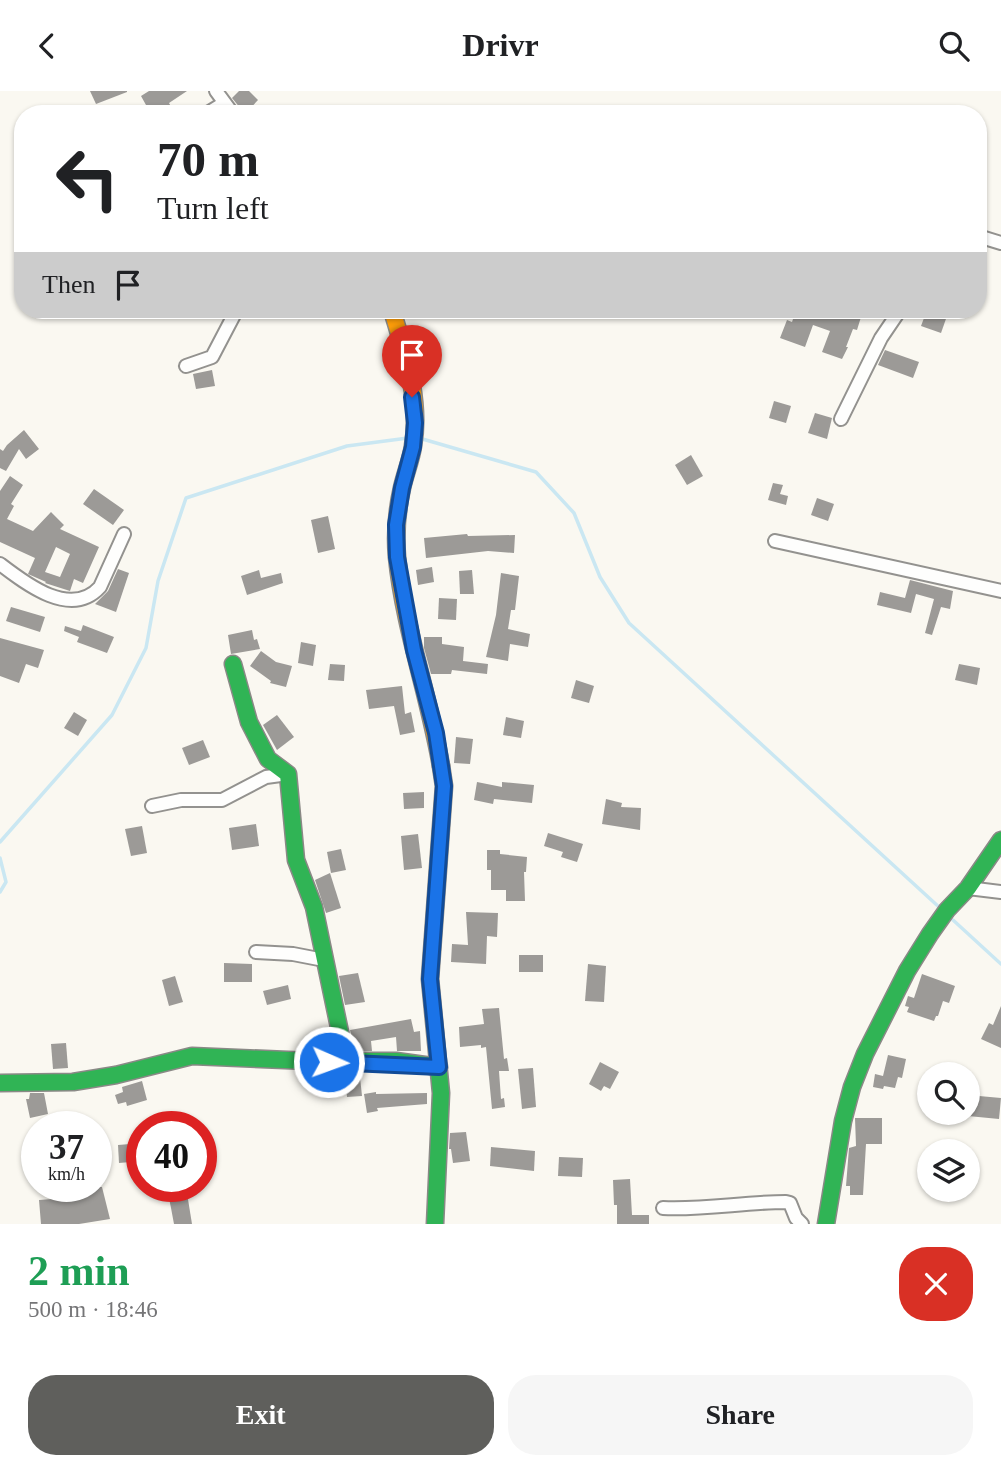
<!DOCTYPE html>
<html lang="en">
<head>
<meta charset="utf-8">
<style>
	:root { --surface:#fff; --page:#f6f6f6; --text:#202124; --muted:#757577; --accent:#5f5f5c }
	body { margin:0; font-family:Georgia,serif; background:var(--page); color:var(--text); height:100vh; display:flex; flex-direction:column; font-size:26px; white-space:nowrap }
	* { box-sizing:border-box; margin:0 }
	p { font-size:23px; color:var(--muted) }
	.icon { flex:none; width:38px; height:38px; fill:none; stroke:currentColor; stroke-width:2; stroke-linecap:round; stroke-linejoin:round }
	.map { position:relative; height:1133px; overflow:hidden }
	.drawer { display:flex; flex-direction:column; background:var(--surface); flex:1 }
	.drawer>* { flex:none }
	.hud { position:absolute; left:14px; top:14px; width:973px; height:214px; border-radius:28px; box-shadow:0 2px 5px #0004; background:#fff; color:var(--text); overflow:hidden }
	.tools { position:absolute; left:917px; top:971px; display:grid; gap:14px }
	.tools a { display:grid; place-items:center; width:63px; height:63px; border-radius:50%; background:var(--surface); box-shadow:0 2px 5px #0004; font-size:35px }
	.speed { position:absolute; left:21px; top:1020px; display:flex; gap:14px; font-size:35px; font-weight:700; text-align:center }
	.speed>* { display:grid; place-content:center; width:91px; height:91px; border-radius:50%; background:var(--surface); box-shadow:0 2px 5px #0004; line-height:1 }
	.speed small { font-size:18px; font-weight:400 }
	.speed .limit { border:10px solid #d22; background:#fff; color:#111 }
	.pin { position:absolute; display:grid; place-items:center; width:60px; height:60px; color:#fff; margin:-72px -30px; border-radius:50% 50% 50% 0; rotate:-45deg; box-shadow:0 0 7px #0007 }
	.pin .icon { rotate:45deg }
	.me { position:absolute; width:77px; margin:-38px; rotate:92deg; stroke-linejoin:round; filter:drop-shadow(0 0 5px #0008) }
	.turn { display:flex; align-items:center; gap:24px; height:147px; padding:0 28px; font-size:32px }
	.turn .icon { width:91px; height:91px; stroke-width:2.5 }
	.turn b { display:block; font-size:49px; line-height:60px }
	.then { display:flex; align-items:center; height:66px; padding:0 28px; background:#0003; gap:14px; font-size:26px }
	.round { display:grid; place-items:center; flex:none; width:74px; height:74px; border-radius:28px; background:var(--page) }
	.overview { display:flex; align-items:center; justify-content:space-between; height:119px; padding:0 28px }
	h1 { font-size:42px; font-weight:700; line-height:52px; color:#1e9e55 }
	.cta { display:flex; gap:14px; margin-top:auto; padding:14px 28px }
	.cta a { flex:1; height:80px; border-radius:28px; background:var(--accent); color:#fff; font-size:28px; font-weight:700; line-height:80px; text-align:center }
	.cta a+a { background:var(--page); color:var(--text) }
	header { display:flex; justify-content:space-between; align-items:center; height:91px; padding:0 28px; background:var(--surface); font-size:32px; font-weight:700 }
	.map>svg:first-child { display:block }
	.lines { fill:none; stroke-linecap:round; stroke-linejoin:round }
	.stream { stroke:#cae7f2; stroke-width:3.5 }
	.building { fill:#9c9a97; fill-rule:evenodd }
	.street-casing { stroke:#93928f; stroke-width:16 }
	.fast-casing { stroke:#8a8986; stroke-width:19 }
	.slow-casing { stroke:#8a8986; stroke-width:19 }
	.street { stroke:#fefefd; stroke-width:12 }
	.fast { stroke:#30b455; stroke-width:16 }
	.slow { stroke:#ff9f0a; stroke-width:16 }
	.route-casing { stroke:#114b97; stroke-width:18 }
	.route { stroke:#1a73e8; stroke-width:12 }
</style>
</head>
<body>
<header><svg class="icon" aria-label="back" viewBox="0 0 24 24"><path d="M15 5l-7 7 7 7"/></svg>Drivr<svg class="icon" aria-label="search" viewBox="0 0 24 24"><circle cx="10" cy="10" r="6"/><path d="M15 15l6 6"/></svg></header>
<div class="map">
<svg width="1001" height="1133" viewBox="0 0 1001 1133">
	<rect width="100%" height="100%" fill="#faf8f1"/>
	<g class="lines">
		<g class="stream">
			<path d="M419 347 536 381 574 422 600 486 629 532 939 816"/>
			<path d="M0 751 112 624 146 557 158 490 186 407 347 355 408 347"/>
			<path d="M0 767 6 791 0 801"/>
			<path d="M953 829 1001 873"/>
		</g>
	</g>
	<g class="building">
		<path d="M90 0H127V1L96 13Z"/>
		<path d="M149 0H187L169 12 175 23H151L141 5Z"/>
		<path d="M239 0H249L258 9 245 23 232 7Z"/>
		<path d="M796 219H826L844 225 846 221 861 226 857 239 853 238 846 256H848L842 268 822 261 830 240 813 234 805 256 780 247 787 229 792 231Z"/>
		<path d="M927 219 947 225 941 242 921 235Z"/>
		<path d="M885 259 919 271 913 287 878 274Z"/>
		<path d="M212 279 215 295 196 298 193 283Z"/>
		<path d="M774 310 791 315 786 332 769 327Z"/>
		<path d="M815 322 832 327 827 348 808 342Z"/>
		<path d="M24 339 39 358 26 368 19 358 6 380 0 377V358L3 360 7 354Z"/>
		<path d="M691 364 703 385 687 394 675 374Z"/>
		<path d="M10 385 23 394 11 413 14 415 7 428 33 440 51 421 64 434 60 438 99 456 83 492 74 488 70 500 45 492 46 491 28 483 35 467 0 451V400ZM56 456 70 463 60 486 45 481Z"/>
		<path d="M773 392 783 394 780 403 788 405 786 414 768 409Z"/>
		<path d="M94 398 124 419 113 434 83 413Z"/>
		<path d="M817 407 834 413 828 430 811 424Z"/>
		<path d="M328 425 335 458 318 462 311 429Z"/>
		<path d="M467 443 468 445 515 444 514 462 488 460 426 467 424 447Z"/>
		<path d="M432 476 434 491 418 494 416 479Z"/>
		<path d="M118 478 129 482 116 521 95 513 108 500Z"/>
		<path d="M259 479 261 487 281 482 283 492 247 504 241 485Z"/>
		<path d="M472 479 474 503H460L459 480Z"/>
		<path d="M501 482 519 485 515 519H511L508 538 530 543 528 556 510 553 508 570 486 566 496 524Z"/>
		<path d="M910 489 953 500 950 518 941 516 932 544 925 542 934 508 916 503 911 522 877 514 880 501 905 507Z"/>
		<path d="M439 507 457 508 456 529 438 528Z"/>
		<path d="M11 516 45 526 40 541 6 530Z"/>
		<path d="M83 534 114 546 107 562 77 551 79 546 64 540 65 535 81 540Z"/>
		<path d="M252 539 254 549 257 548 260 558 231 563 228 544Z"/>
		<path d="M424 546H442V553L464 556 463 570 488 573 487 583 452 579 451 583H431L424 557Z"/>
		<path d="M0 547 44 559 38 577 26 573 19 592 0 585Z"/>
		<path d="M301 551 316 554 313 575 298 572Z"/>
		<path d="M261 560 276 571 292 575 286 596 270 592 271 590 250 575Z"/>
		<path d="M330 573 345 574 344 590 328 589Z"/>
		<path d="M959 573 980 577 977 594 955 589Z"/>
		<path d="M576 589 594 595 589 612 571 607Z"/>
		<path d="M402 595 405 623 411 621 415 641 400 644 394 615 369 618 366 599Z"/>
		<path d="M74 621 87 629 78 645 64 637Z"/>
		<path d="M277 624 294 646 277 659 263 634Z"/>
		<path d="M506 626 524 630 521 647 503 644Z"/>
		<path d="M456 646 473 648 470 673 454 672Z"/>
		<path d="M203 649 210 666 189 674 182 657Z"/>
		<path d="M477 691 502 696V691L534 694 532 712 494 708 493 713 474 709Z"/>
		<path d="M424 701V717L404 718 403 702Z"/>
		<path d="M606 708 622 712 621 716 641 717 640 739 602 733Z"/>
		<path d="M256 733 259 755 232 759 229 737Z"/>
		<path d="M142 735 147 762 131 765 125 738Z"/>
		<path d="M548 742 583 753 577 771 561 766 563 761 544 755Z"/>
		<path d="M418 743 422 777 404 779 401 745Z"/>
		<path d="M341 758 346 779 331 782 327 761Z"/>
		<path d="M487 759H500V763L527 766 526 781H524L525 810H506V799H491V779H487Z"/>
		<path d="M330 782 341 817 326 822 315 789Z"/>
		<path d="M466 821 498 822 497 846 487 845 486 873 451 871 452 853 468 854Z"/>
		<rect x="519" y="864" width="24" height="17"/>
		<path d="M224 872 252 873V891H224Z"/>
		<path d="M588 873 606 875 604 911 585 910Z"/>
		<path d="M358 882 365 911 345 914 339 885Z"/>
		<path d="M922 883 955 895 949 912 943 910 938 925H936L934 930 907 921 909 916 905 915 908 905 914 907Z"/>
		<path d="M175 885 183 911 169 915 162 889Z"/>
		<path d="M288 894 291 908 267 914 263 900Z"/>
		<path d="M1001 915V957L981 948 989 932 993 934Z"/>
		<path d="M499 917 504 968 507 967 509 980H499L501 1008 504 1007 505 1016 492 1018 486 956 481 957V954L460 956 459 936 484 933 482 918Z"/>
		<path d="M411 928 414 941 420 940 421 960H397L396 946 371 950 372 960H355L350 939Z"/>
		<path d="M66 952 68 977 53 978 51 953Z"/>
		<path d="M888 964 906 968 902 987 898 986 895 997 884 995 883 998 873 996 875 983 883 985Z"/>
		<path d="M600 971 619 981 610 998 604 995 601 1000 589 993Z"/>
		<path d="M533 977 536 1016 522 1018 518 978Z"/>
		<path d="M360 986 362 1005 347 1006 345 987Z"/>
		<path d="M142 990 147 1009 127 1015 126 1011 118 1013 115 1004 123 1001 122 996Z"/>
		<path d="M376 1001V1003L427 1002V1013L377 1017 378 1020 367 1022 364 1003Z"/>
		<path d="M30 1002H44L48 1023 30 1027 26 1008H29Z"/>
		<path d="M968 1004 1001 1007 999 1028 968 1025Z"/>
		<path d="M855 1027H882V1053H866L863 1104H850V1095H846L849 1057 856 1055Z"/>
		<path d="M466 1041 470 1070 453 1072 451 1058H449L450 1042Z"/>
		<path d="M142 1052V1070L119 1072 118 1054Z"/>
		<path d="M491 1056 535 1060 534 1080 490 1075Z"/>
		<path d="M559 1066 583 1067 582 1086 558 1085Z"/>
		<path d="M630 1088 632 1124H649V1133H617V1114H614L613 1089Z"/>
		<path d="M63 1096H102L110 1128 79 1133H41L39 1109 65 1107Z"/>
		<path d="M167 1096H186L192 1133H174Z"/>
	</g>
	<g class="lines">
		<g class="street-casing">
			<g id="street">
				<path d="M216 0 233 23"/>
				<path d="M206 23 224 12"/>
				<path d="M978 145 1001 152"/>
				<path d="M186 275 212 266 234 224 229 219"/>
				<path d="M841 328 881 247 900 219"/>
				<path d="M775 450 1001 500"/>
				<path d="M0 473C26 493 71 528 100 496L124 443"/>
				<path d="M152 715 181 709H222L266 686 288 683"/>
				<path d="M968 797 1001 801"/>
				<path d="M256 861 293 863 324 869"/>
				<path d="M663 1117C704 1119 745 1111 786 1111L790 1112 796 1127 802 1133"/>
			</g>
		</g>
		<g class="fast-casing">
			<g id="fast">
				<path d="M233 573 249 631 268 668 288 683 296 769 314 816 346 970H396L439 976"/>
				<path d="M0 992 73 991 116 984 192 965 357 972"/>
				<path d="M435 1133 441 1002 430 888 444 695 441 675"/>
				<path d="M826 1133 843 1030 852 996 865 963 907 880 930 843 947 819 968 797 1001 749"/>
			</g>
		</g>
		<g class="slow-casing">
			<path id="slow" d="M392 219C405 263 421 309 413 355 411 369 405 383 402 397 397 419 395 443 397 466 404 536 429 605 441 675"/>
		</g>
		<use href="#street" class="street"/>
		<use href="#fast" class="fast"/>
		<use href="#slow" class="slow"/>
	</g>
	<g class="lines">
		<g class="route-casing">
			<path id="route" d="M329 971 439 976 430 888 444 695 436 642 414 559 397 466 396 434 402 397 413 356 415 332 412 306"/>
		</g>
		<use href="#route" class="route"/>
	</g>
</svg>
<div class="tools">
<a><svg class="icon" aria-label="search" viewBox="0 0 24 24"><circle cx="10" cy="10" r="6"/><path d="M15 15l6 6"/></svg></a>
<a><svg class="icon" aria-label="layers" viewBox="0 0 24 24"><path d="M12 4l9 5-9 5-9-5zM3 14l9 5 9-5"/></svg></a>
</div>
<div class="speed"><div>37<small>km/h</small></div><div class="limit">40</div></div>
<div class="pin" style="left:412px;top:306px;background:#d93025"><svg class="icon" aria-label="arrive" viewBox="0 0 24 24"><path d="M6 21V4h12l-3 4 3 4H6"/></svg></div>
<svg class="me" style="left:329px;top:971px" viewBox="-20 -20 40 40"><circle r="17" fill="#1a73e8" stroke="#fff" stroke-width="3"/><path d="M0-11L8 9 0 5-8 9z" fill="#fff"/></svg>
<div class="hud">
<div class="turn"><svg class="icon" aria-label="left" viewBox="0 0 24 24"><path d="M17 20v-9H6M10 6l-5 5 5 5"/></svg><div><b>70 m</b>Turn left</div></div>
<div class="then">Then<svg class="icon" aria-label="arrive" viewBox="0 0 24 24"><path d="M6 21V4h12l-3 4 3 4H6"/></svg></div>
</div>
</div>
<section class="drawer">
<div class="overview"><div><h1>2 min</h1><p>500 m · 18:46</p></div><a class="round" style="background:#d93025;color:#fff"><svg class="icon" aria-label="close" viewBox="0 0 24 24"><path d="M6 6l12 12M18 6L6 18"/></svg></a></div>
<div class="cta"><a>Exit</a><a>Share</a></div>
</section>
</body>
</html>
